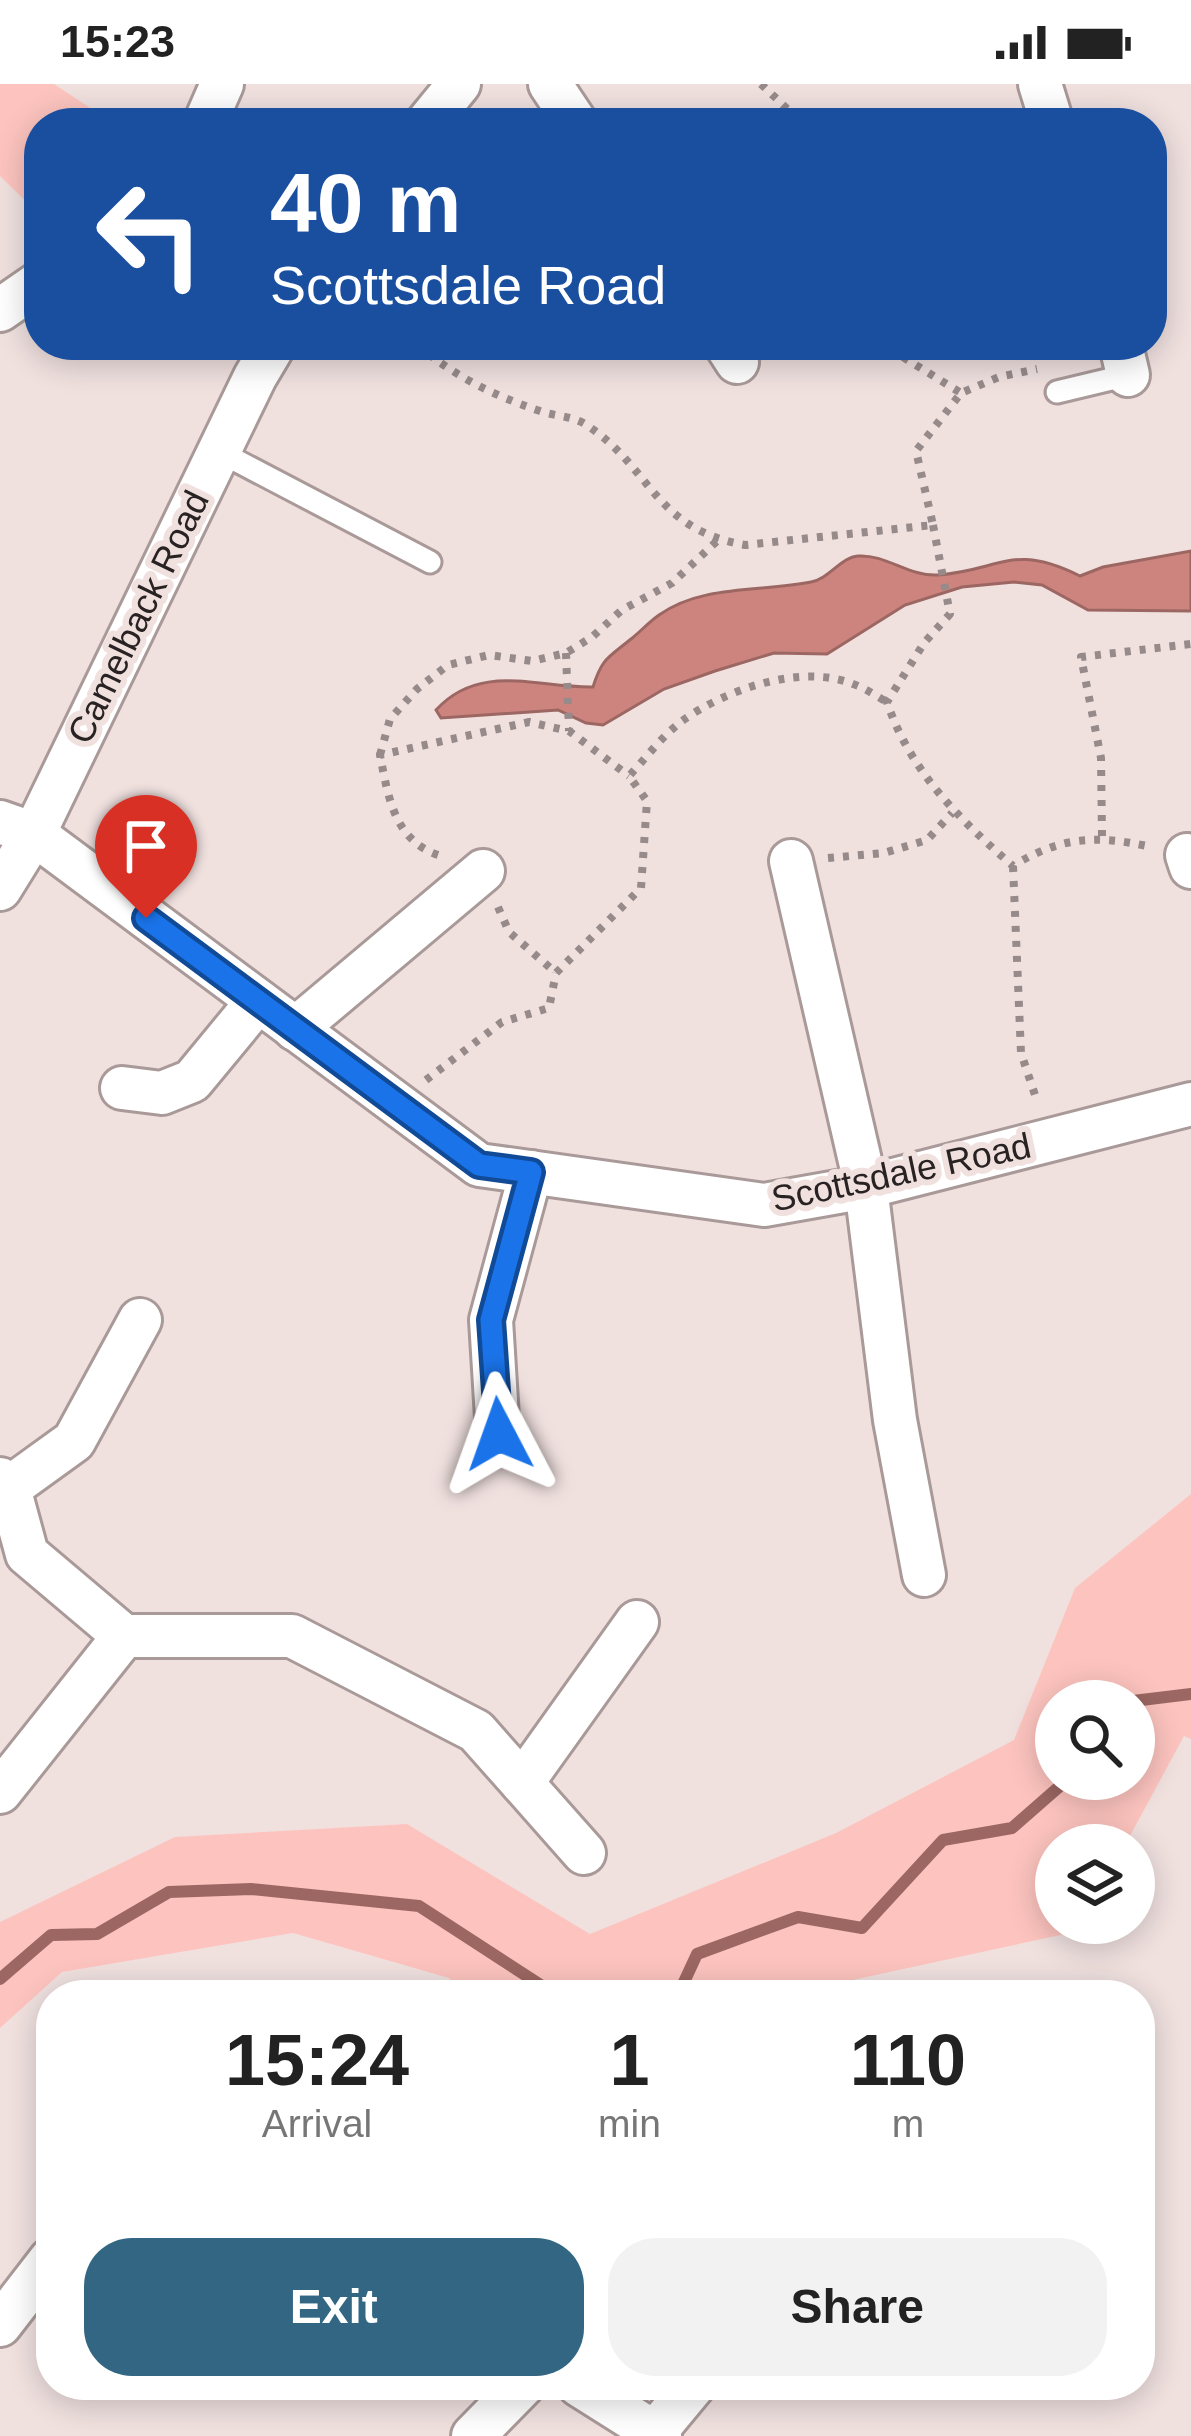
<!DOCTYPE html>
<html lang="en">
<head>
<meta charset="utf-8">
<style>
	:root { --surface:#fff; --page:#f2f2f2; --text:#222; --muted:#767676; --accent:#326683 }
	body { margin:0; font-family:Helvetica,sans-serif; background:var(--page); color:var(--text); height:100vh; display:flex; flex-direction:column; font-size:45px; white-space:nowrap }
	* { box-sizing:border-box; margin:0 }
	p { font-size:39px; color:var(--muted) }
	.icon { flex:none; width:66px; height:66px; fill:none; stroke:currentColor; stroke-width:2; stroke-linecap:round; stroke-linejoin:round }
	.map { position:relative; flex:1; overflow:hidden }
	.details { position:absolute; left:36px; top:1896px; width:1119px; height:420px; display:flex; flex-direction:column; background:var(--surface); border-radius:48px; box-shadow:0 6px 30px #0003 }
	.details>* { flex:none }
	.top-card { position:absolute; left:24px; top:24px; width:1143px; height:252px; border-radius:48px; box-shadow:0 6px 30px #0003; background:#1a4fa0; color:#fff; overflow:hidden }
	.tools { position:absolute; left:1035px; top:1596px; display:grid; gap:24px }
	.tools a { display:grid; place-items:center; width:120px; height:120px; border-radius:50%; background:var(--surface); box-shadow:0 6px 30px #0003; font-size:60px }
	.pin { position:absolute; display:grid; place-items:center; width:102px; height:102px; color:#fff; margin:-123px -51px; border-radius:50% 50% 50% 0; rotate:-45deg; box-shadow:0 0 12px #0007 }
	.pin .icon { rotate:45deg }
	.me { position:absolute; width:132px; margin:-66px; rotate:356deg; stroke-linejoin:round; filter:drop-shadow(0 0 9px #0008) }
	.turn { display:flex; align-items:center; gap:42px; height:252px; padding:0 48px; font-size:54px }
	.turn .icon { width:156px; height:156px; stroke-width:2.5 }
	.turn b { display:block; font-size:84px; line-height:102px }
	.eta { display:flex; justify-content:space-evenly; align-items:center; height:204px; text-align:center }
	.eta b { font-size:72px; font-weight:600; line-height:84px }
	.button { display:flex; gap:24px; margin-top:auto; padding:24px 48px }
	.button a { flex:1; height:138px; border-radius:48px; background:var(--accent); color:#fff; font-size:48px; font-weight:600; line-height:138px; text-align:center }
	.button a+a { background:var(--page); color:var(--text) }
	.status { display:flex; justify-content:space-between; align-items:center; height:84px; padding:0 60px; background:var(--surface); direction:ltr }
	.status svg { height:33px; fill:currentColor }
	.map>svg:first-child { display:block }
	.green { fill:#fdc4bf; fill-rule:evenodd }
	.water { fill:#cd847e; stroke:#9c6762; stroke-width:3 }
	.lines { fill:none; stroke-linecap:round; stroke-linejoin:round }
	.stream { stroke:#9c6762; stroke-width:12 }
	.service-casing { stroke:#a99a99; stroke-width:27 }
	.minor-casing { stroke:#a99a99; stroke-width:48 }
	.path { stroke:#968b8a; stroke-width:8; stroke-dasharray:6 9; stroke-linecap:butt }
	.service { stroke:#fff; stroke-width:21 }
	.minor { stroke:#fff; stroke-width:42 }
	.route-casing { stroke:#114b97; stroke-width:30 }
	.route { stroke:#1a73e8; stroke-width:21 }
	.labels { text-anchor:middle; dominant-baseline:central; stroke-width:12; stroke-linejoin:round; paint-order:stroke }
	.street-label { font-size:36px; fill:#282222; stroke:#f0e1df }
</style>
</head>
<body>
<div class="status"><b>15:23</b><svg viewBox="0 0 49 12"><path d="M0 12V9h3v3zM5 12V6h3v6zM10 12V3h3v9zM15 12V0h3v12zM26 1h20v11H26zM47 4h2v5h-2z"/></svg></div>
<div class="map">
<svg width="1191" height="2352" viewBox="0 0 1191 2352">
	<rect width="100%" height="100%" fill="#f0e1df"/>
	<g class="green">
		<path d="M0 0H54L113 39H39V130L0 92Z"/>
		<path d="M1191 1410V1655L1184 1652 1125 1761H1056V1839H1083L1079 1847 783 1911H465L449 1894 293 1849 62 1888 0 1944V1838L175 1753 407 1740 590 1850 836 1749 1014 1656 1075 1504ZM1056 1617H1134V1695H1056Z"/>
	</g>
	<path class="water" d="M1191 467V527L1088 526 1042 501 1014 498 962 503 905 521 827 570 774 569 715 587 664 605 603 641 586 639 558 626 441 634 436 626C480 578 536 604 593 603 602 574 608 574 631 555 641 547 649 538 659 531 703 500 762 508 811 498 829 495 841 473 858 472 886 470 909 493 938 491 1002 486 1012 458 1080 492L1103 483Z"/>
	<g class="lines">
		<g class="stream">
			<path d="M1133 1617 1191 1610"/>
			<path d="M0 1895 51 1851 97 1850 169 1808 251 1805 419 1822 556 1911"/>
			<path d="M678 1911 697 1870 798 1833 862 1844 943 1756 1012 1744 1068 1695"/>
		</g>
		<g class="service-casing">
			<g id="service">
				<path d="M1057 308 1128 291"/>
				<path d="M218 367 430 478"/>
			</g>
		</g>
		<g class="minor-casing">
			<g id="minor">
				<path d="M550 0 576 39"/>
				<path d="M1040 0 1052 39"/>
				<path d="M205 39 222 0"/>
				<path d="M427 39 459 0"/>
				<path d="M0 226 39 199"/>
				<path d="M726 261 737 278"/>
				<path d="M1121 261 1128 291"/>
				<path d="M0 738 34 750 479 1081 764 1121 866 1103 1191 1020"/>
				<path d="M1187 771 1191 783"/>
				<path d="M791 777 866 1103 895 1336 924 1491"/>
				<path d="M0 805 34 750 255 293 274 261"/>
				<path d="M295 945 483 787"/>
				<path d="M122 1004 162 1009 192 997 258 917"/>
				<path d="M498 1350 491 1236 531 1088"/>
				<path d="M0 1395 9 1404 27 1470 124 1552 0 1708"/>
				<path d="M9 1404 74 1357 140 1236"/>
				<path d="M124 1552H292L476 1647 584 1769"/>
				<path d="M522 1699 637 1538"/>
				<path d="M0 2241 51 2175"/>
				<path d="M579 2301 660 2352"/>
				<path d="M655 2348 694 2301"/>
				<path d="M473 2352 523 2301"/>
			</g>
		</g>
		<g class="path">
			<path d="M761 0 802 39"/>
			<path d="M417 261C458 294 490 310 540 327 554 332 572 332 585 340 652 383 653 445 745 461L933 441 916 367 961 309 999 293 1037 285"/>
			<path d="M898 261V270L961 309"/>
			<path d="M933 441 950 530 924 559 887 618C910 687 959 735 1013 782 1059 753 1096 751 1147 762"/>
			<path d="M566 569 569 647"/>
			<path d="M380 671 390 635 417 605 448 581 489 571 532 577 566 569 592 553 622 526 672 499 718 456"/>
			<path d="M1102 752 1101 674 1081 573 1191 560"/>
			<path d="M438 771C394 756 388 712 380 671L529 638 569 647 629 692"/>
			<path d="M828 774 884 769 927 756 952 729"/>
			<path d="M1013 782 1021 969 1037 1017"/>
			<path d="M498 823 509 848 556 889 641 804 647 717 629 692C645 675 662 652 682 637 725 606 800 579 853 600 865 604 876 612 887 618"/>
			<path d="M426 996 502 938 549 924 556 889"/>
		</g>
		<use href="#service" class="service"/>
		<use href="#minor" class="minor"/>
	</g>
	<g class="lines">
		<g class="route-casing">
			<path id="route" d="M146 834 479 1081 531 1088 491 1236 499 1350"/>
		</g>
		<use href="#route" class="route"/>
	</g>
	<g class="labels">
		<g class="street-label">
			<text transform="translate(138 533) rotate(-64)">Camelback Road</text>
			<text transform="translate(901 1088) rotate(-12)">Scottsdale Road</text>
		</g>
	</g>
</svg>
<div class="tools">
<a><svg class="icon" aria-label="search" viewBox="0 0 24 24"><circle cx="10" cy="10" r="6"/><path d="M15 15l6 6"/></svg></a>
<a><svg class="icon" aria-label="layers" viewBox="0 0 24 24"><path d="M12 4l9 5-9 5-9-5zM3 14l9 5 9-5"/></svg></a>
</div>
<div class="pin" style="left:146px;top:834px;background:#d93025"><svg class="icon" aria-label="arrive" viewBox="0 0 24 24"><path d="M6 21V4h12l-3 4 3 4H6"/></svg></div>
<svg class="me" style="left:499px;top:1350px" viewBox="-20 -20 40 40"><path d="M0-17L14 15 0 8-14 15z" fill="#1a73e8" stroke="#fff" stroke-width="4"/></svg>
<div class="top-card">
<div class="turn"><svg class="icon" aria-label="left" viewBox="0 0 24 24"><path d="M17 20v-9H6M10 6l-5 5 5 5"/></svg><div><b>40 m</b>Scottsdale Road</div></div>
</div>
<section class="details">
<div class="eta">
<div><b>15:24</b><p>Arrival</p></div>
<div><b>1</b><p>min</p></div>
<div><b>110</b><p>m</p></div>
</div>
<div class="button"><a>Exit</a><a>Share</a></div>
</section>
</div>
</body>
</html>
